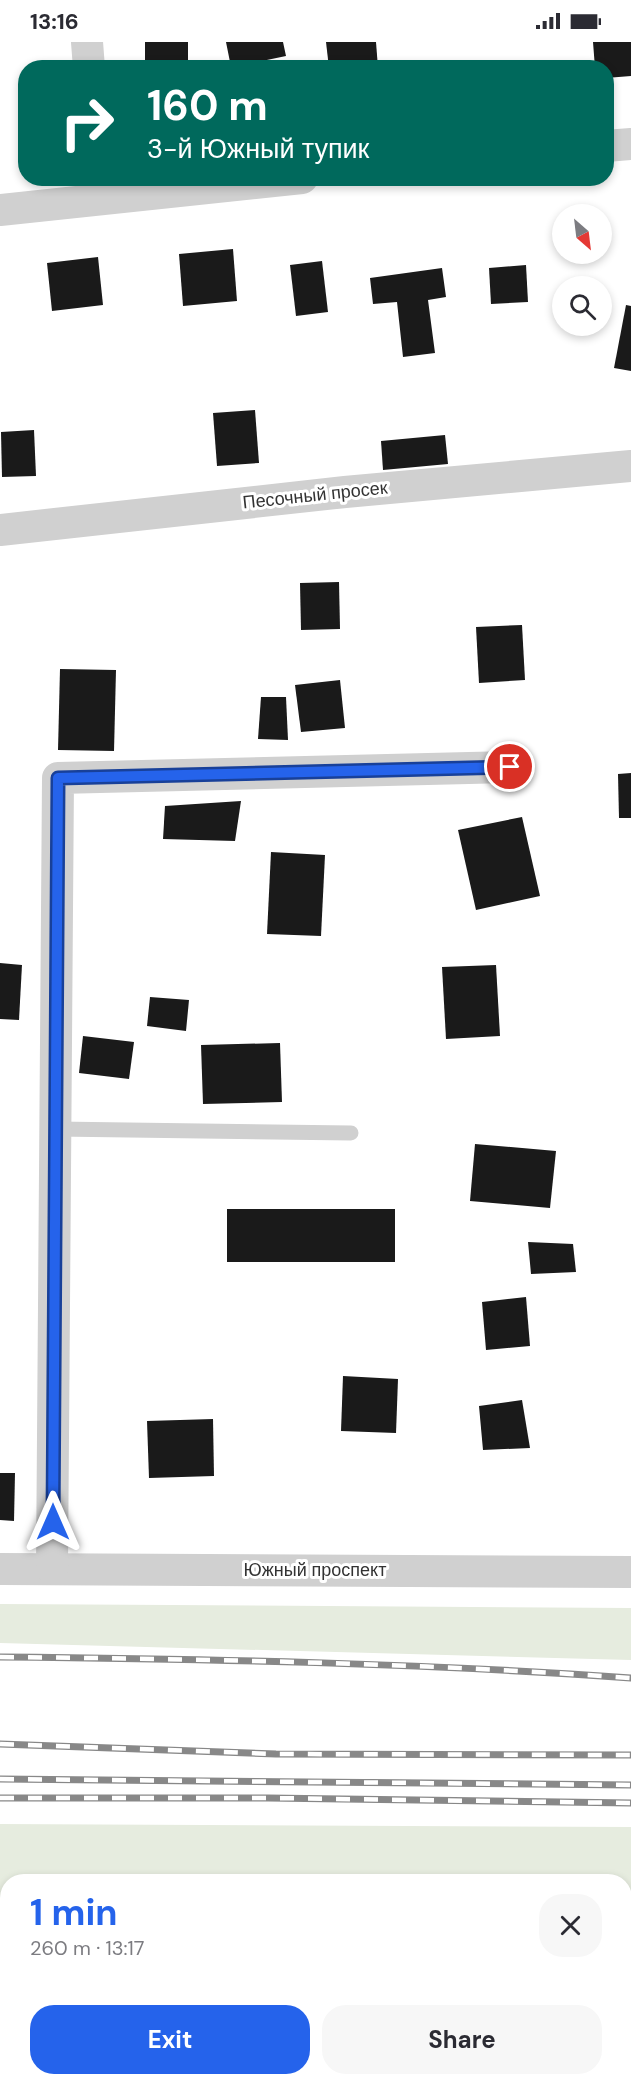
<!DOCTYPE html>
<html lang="en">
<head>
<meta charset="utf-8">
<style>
	:root { --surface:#fff; --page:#f7f7f7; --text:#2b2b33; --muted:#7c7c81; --accent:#2563eb }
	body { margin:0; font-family:"DM Sans",sans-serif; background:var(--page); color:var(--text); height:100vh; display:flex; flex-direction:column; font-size:22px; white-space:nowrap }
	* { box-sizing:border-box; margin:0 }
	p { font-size:20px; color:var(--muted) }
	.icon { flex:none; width:33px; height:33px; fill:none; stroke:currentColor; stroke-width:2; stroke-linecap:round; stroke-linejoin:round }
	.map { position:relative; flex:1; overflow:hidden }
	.sheet { position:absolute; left:0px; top:1832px; width:632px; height:212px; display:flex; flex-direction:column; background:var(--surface); border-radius:24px 24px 0 0; box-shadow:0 3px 9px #0003 }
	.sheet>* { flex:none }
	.guide { position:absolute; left:18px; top:18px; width:596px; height:126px; border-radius:24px; box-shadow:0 3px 9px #0003; background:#00695c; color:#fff; overflow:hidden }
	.needle { width:39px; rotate:152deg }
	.fabs { position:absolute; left:552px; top:162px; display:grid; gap:12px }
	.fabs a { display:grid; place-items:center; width:60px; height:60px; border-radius:50%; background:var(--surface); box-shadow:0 3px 9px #0003; font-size:30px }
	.pin { position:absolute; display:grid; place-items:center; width:51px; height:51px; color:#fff; margin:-26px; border:3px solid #fff; border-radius:50%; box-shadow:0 2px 6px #0007 }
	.me { position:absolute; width:66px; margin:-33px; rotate:0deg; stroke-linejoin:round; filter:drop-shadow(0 0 4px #0008) }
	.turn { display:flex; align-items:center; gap:21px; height:126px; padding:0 30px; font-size:27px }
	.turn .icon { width:78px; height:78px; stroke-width:2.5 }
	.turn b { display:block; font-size:42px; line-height:51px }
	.round { display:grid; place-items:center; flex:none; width:63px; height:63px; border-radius:24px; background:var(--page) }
	.overview { display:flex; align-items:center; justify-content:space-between; height:102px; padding:0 30px }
	h1 { font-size:36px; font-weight:700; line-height:45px; color:var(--accent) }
	.primary-button { display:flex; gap:12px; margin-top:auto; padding:12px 30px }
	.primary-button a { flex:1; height:69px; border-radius:24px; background:var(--accent); color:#fff; font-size:24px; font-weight:700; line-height:69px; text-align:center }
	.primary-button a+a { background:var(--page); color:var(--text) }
	.status { display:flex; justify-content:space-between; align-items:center; height:42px; padding:0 30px; background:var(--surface); direction:ltr }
	.status svg { height:16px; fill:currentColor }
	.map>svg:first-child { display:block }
	.green { fill:#e6ecdf }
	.building { fill:#1a1a1a }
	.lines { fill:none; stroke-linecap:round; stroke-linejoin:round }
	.service { stroke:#d0d0d0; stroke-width:15 }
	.minor { stroke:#d0d0d0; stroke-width:32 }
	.rail-casing { stroke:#888; stroke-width:7 }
	.rail { stroke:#fff; stroke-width:4.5; stroke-dasharray:14; stroke-linecap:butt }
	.route-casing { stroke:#184099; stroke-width:15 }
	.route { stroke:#2563eb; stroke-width:10 }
	.labels { text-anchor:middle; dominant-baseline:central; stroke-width:6; stroke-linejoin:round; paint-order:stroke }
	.street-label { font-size:18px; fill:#333; stroke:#fff }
</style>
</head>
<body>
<div class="status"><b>13:16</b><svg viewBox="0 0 49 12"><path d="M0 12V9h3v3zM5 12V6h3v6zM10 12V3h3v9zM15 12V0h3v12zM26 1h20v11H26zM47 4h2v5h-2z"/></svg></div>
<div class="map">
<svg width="631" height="2042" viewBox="0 0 631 2042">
	<rect width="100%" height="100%" fill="#fff"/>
	<g class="green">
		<path d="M0 1562 631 1566V1618L0 1601Z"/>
		<path d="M0 1782 631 1785V1892H624V1839H8L7 1887H0Z"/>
	</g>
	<g class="building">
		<rect x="145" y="0" width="43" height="26"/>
		<path d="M226 0H283L286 14 262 19 263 26H215L214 23 230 20Z"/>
		<path d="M326 0H376L378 26H329Z"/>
		<path d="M593 0H631V34L606 36V26H595Z"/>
		<path d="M233 207 237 259 183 264 179 212Z"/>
		<path d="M98 215 103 263 52 269 47 221Z"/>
		<path d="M322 219 328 270 296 274 290 223Z"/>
		<path d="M526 223 528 260 491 262 489 226Z"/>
		<path d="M442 226 446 255 428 258 435 311 403 315 397 260 373 262 370 236Z"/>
		<path d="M626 263 631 264V329L614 326Z"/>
		<path d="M255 368 259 421 217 424 213 371Z"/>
		<path d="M34 388 36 434 2 435 1 390Z"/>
		<path d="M445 393 448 422 383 428 381 399Z"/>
		<path d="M339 540 340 587 301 588 300 541Z"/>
		<path d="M522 583 525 638 479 641 476 585Z"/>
		<path d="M60 627 116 628 114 709 58 708Z"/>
		<path d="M340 638 345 686 301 690 295 643Z"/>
		<path d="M261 655H286L288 698 258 697Z"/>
		<path d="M631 731V776H619L618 732Z"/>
		<path d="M241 759 235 799 163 797 165 764Z"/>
		<path d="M522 775 540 854 476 868 458 788Z"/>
		<path d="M271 810 325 813 321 894 267 892Z"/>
		<path d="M0 921 22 923 19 978 0 977Z"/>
		<path d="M496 923 500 994 446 997 442 925Z"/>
		<path d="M150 955 189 958 186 989 147 984Z"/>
		<path d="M83 994 134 1000 129 1037 79 1031Z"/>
		<path d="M280 1001 282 1060 203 1062 201 1003Z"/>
		<path d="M475 1102 556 1109 550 1166 470 1159Z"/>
		<rect x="227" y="1167" width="168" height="53"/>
		<path d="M528 1200 573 1202 576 1230 531 1232Z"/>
		<path d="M526 1255 530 1304 486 1308 482 1260Z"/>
		<path d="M343 1334 398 1337 396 1391 341 1389Z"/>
		<path d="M522 1358 530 1406 483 1408 479 1364Z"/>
		<path d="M213 1377 214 1434 149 1436 147 1379Z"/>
		<path d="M0 1431H15L14 1479 0 1478Z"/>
		<rect x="624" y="1934" width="7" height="51"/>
		<rect x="359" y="2036" width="34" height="6"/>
	</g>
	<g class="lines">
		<path class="service" d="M56 1087 351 1091"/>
		<g class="minor">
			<path d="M87 0 89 26"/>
			<path d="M606 104 631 102"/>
			<path d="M0 168 302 136"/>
			<path d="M0 488 345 450 631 424"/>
			<path d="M0 1527 631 1530"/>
			<path d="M52 1527 58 736 510 725"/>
			<path d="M0 1905H8"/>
			<path d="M624 1914H631"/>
		</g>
		<g class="rail-casing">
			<g id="rail">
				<path d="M0 1615C211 1617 421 1621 631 1636"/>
				<path d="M0 1702 276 1712 631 1713"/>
				<path d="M0 1737 631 1743"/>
				<path d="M0 1756H268L631 1761"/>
			</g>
		</g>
		<use href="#rail" class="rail"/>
	</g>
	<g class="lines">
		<g class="route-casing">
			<path id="route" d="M53 1480 58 736 510 725"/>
		</g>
		<use href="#route" class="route"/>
	</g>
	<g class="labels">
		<g class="street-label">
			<text transform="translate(315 453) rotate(-6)">Песочный просек</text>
			<text x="315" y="1528">Южный проспект</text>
		</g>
	</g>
</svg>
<div class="fabs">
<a><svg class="needle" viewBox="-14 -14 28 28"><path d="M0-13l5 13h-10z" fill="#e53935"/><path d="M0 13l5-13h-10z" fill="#7c7c81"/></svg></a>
<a><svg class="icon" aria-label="search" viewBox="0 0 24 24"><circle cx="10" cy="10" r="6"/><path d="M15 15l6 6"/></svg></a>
</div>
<div class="pin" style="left:510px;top:725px;background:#d93025"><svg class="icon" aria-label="arrive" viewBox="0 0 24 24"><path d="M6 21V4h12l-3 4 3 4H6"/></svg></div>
<svg class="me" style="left:53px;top:1480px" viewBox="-20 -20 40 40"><path d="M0-17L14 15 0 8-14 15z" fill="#2563eb" stroke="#fff" stroke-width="4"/></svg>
<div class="guide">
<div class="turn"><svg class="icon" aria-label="right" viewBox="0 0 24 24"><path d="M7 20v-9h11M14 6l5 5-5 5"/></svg><div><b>160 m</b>3-й Южный тупик</div></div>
</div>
<section class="sheet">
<div class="overview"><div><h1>1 min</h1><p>260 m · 13:17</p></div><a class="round"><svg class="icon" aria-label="close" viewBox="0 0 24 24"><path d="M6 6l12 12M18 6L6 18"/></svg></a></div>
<div class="primary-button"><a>Exit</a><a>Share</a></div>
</section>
</div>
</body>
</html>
